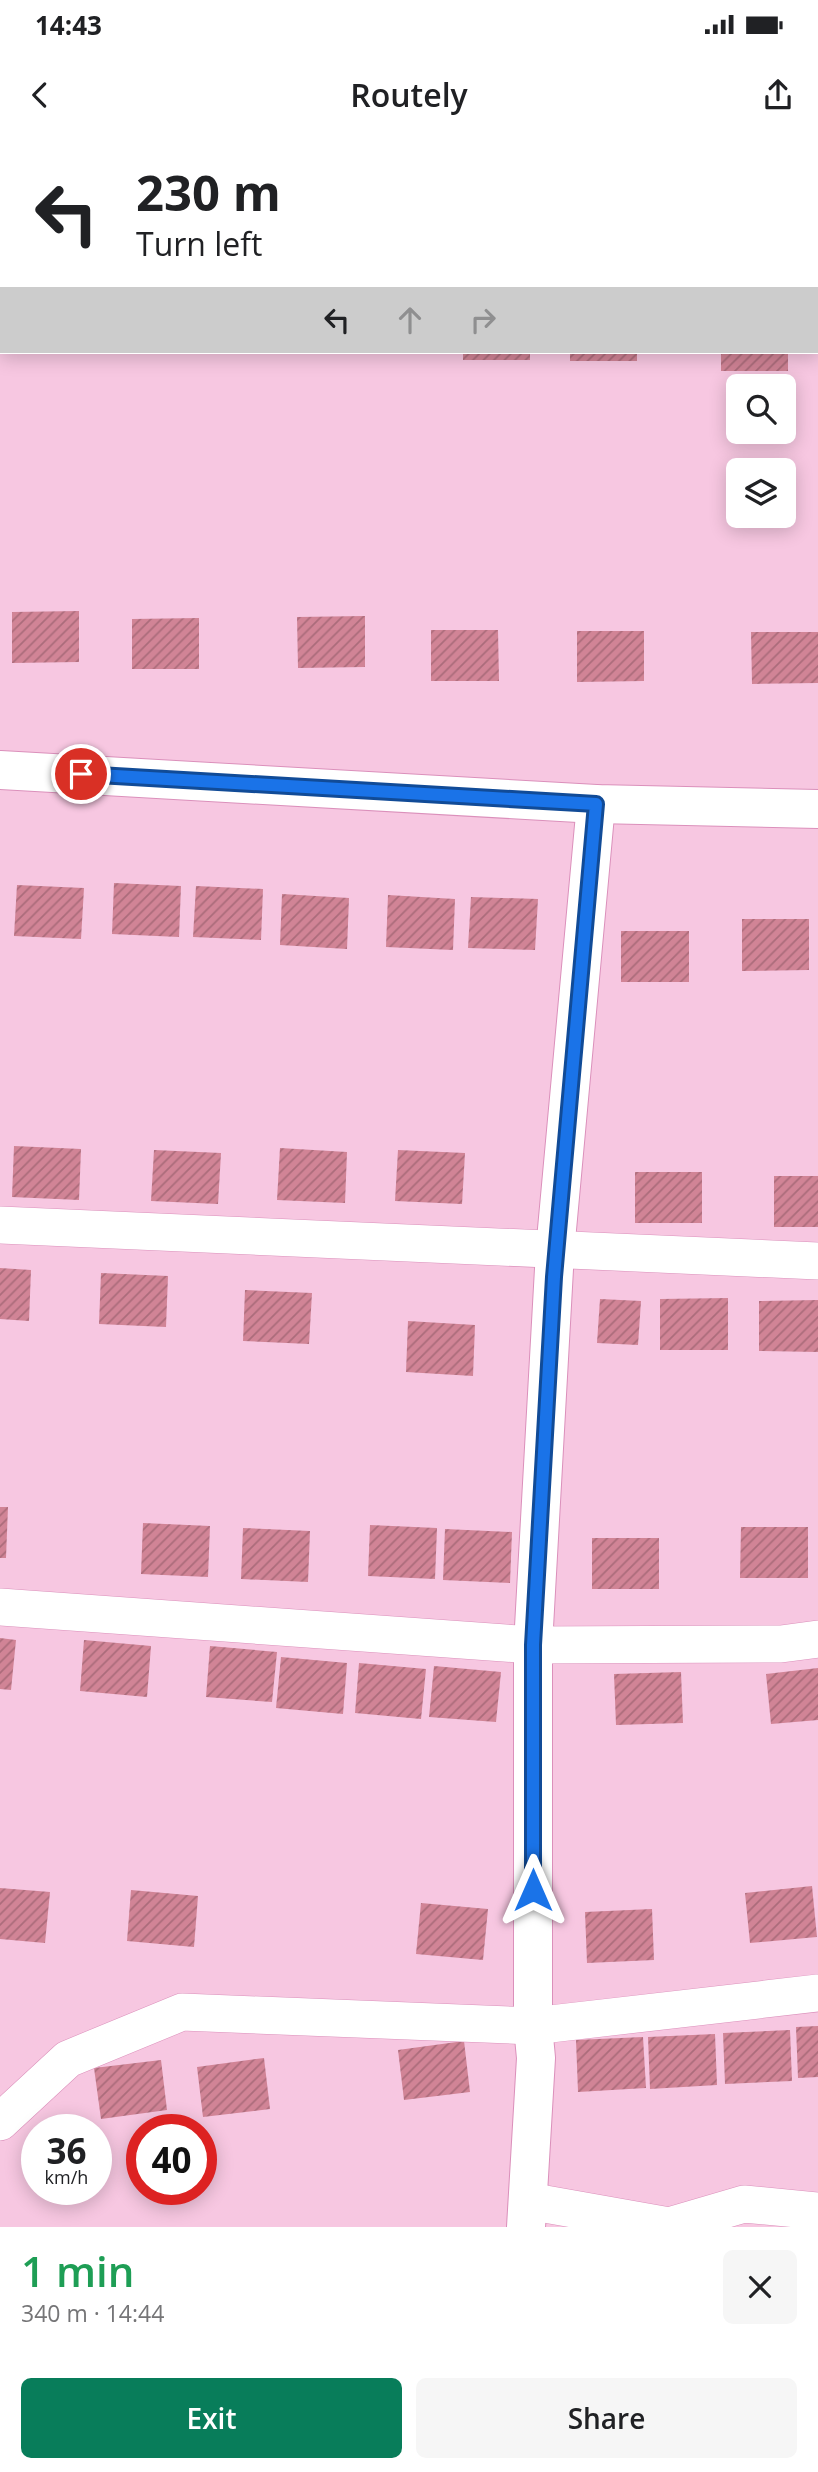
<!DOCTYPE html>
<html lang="en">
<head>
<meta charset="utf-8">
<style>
	:root { --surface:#fff; --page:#f6f6f6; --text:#202124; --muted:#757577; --accent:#087d5a }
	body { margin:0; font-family:"Open Sans",sans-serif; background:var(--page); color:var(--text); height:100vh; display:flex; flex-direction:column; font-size:26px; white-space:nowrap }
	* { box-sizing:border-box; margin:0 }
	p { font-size:23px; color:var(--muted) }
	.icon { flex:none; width:38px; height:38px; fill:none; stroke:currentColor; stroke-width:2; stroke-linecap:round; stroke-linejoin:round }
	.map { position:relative; height:2087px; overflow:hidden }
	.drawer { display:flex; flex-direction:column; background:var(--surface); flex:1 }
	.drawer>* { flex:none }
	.hud { position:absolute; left:0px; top:0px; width:819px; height:214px; box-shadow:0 4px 18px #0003; background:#fff; color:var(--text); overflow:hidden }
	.controls { position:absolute; left:726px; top:234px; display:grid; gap:14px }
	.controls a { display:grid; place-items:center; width:70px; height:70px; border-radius:10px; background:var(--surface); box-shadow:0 4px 18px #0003; font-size:35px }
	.speed { position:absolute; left:21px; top:1974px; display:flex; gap:14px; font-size:35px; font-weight:700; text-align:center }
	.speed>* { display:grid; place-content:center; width:91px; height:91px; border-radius:50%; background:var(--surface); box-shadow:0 4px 18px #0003; line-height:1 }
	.speed small { font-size:18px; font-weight:400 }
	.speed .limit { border:10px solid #d22; background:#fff; color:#111 }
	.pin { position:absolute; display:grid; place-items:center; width:60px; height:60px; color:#fff; margin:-30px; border:4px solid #fff; border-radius:50%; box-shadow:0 2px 7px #0007 }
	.me { position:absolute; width:77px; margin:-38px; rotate:0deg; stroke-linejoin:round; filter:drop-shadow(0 0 5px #0008) }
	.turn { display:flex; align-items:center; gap:24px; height:147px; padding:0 21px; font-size:32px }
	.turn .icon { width:91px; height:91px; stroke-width:2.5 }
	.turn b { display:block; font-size:49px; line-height:60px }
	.lanes { display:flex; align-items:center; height:66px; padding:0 21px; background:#0003; justify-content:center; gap:35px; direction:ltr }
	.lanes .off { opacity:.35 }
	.round { display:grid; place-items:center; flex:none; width:74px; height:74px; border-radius:10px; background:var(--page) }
	.overview { display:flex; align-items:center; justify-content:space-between; height:119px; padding:0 21px }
	h1 { font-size:42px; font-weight:600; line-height:52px; color:#1e9e55 }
	.action { display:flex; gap:14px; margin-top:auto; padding:14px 21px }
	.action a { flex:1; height:80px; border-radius:10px; background:var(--accent); color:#fff; font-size:28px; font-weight:600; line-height:80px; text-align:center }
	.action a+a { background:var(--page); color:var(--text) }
	.status { display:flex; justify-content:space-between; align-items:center; height:49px; padding:0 35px; background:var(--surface); direction:ltr }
	.status svg { height:19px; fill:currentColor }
	header { display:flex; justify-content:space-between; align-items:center; height:91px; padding:0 21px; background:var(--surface); font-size:32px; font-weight:600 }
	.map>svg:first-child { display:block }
	.building { fill:url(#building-hatch) }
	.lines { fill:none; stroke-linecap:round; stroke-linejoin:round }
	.street-casing { stroke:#db90bb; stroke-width:38 }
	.secondary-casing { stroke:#db90bb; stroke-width:40 }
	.street { stroke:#fff; stroke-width:37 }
	.secondary { stroke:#fff; stroke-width:38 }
	.route-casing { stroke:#114b97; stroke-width:18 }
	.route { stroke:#1a73e8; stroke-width:12 }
</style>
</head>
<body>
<div class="status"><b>14:43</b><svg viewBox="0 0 49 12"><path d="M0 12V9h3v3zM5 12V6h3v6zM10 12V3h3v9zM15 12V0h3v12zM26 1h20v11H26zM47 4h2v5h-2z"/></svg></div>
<header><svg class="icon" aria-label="back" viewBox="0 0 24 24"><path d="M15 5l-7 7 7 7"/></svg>Routely<svg class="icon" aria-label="share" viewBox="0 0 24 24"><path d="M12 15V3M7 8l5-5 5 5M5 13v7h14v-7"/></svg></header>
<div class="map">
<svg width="818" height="2087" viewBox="0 0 818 2087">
	<defs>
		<pattern id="building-hatch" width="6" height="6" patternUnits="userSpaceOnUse" patternTransform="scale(1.75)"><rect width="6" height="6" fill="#d18496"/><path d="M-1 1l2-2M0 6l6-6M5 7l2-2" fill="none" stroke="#ab6c7b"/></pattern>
	</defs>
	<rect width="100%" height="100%" fill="#f7c7e1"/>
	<g class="building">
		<rect x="463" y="212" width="67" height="8"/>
		<rect x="570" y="212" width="67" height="9"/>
		<rect x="721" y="212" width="67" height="19"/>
		<path d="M79 471V522L12 523V472Z"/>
		<path d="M365 476V527L298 528 297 477Z"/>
		<path d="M199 478V529H132V479Z"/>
		<path d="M431 490H498L499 541H431Z"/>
		<path d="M577 491H644V541L577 542Z"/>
		<path d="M751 492H818V543L752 544Z"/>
		<path d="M114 743 181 746 179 797 112 794Z"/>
		<path d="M17 745 84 748 81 799 14 796Z"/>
		<path d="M196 746 263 749 261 800 193 797Z"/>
		<path d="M282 754 349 758 347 809 280 805Z"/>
		<path d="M388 755 455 759 453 810 386 807Z"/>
		<path d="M471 757 538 759 535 810 468 808Z"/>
		<path d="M742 779H809V830L742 831Z"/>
		<rect x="621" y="791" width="68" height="51"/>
		<path d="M14 1006 81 1009 79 1060 12 1057Z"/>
		<path d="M280 1008 347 1012 345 1063 277 1060Z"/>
		<path d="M154 1010 221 1013 218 1064 151 1061Z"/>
		<path d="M398 1010 465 1013 462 1064 395 1061Z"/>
		<rect x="635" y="1032" width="67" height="51"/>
		<rect x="774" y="1036" width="44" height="51"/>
		<path d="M0 1128 31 1130 29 1181 0 1179Z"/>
		<path d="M101 1133 168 1136 166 1187 99 1184Z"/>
		<path d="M245 1150 312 1153 309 1204 243 1201Z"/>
		<path d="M728 1158V1210H660V1159Z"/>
		<path d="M600 1159 641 1161 638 1205 597 1203Z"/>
		<path d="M818 1160V1212L759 1211V1161Z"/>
		<path d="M408 1181 475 1185 473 1236 406 1232Z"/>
		<path d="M0 1367H8L6 1418H0Z"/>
		<path d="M143 1383 210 1386 208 1437 141 1434Z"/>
		<path d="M370 1385 437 1388 435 1439 368 1436Z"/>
		<path d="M741 1387H808V1438H740Z"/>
		<path d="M243 1388 310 1391 308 1442 241 1439Z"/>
		<path d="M445 1389 512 1392 510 1443 443 1440Z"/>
		<rect x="592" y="1398" width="67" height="51"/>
		<path d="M0 1498 16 1500 11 1550 0 1549Z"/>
		<path d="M84 1500 151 1506 147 1557 80 1551Z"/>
		<path d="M210 1506 277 1512 272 1562 206 1557Z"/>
		<path d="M281 1517 347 1523 343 1574 276 1568Z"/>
		<path d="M359 1523 426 1529 421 1579 355 1573Z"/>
		<path d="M434 1526 501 1532 496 1582 429 1577Z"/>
		<path d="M818 1528V1580L771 1584 766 1534Z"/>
		<path d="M681 1532 683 1583 616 1585 614 1534Z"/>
		<path d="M812 1746 817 1797 750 1803 745 1753Z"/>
		<path d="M0 1748 50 1752 45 1803 0 1799Z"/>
		<path d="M131 1750 198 1756 194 1807 127 1801Z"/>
		<path d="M421 1763 488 1769 483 1820 416 1814Z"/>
		<path d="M652 1769 654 1820 587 1823 585 1772Z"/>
		<path d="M818 1886V1937L798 1938 796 1887Z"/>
		<path d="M790 1890 792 1941 725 1944 723 1893Z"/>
		<path d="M715 1894 717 1945 650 1949 648 1897Z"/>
		<path d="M643 1897 646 1948 578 1952 576 1900Z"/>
		<path d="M464 1901 470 1952 404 1960 398 1910Z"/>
		<path d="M264 1918 270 1969 203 1977 197 1927Z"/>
		<path d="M161 1920 167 1970 101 1979 94 1928Z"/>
	</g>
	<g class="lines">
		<g class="street-casing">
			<g id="street">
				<path d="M0 1085 818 1121"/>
				<path d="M0 1467 533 1505 781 1504 818 1499"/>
				<path d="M0 1982 68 1919 182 1872 533 1886 818 1853"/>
				<path d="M528 2061 669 2086 744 2064 818 2071"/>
			</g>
		</g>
		<g class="secondary-casing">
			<g id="secondary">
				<path d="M0 630 596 664 818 669"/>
				<path d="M526 2087 536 1918 533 1886V1505L555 1111 596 664"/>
			</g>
		</g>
		<use href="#street" class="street"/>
		<use href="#secondary" class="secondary"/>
	</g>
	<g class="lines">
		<g class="route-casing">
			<path id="route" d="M81 634 596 664 554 1137 533 1505V1750"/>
		</g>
		<use href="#route" class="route"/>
	</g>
</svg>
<div class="controls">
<a><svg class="icon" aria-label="search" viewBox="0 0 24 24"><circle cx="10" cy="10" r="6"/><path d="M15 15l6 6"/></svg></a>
<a><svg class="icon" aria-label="layers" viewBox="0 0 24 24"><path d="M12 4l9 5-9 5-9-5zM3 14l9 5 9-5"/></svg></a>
</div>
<div class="speed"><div>36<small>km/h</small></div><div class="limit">40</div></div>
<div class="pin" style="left:81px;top:634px;background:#d93025"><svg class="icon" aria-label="arrive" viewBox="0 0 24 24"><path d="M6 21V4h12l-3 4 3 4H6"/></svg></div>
<svg class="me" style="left:533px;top:1750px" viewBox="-20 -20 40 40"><path d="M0-17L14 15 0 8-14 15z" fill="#1a73e8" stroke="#fff" stroke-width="4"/></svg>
<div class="hud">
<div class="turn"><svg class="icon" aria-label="left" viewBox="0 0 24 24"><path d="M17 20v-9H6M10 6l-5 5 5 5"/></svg><div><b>230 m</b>Turn left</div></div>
<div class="lanes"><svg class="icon" aria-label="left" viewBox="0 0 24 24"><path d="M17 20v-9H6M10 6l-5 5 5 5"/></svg><svg class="icon off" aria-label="ahead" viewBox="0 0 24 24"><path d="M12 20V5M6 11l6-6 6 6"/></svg><svg class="icon off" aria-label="right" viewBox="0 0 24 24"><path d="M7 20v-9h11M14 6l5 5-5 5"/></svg></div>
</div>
</div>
<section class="drawer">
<div class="overview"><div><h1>1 min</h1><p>340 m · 14:44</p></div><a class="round"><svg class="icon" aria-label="close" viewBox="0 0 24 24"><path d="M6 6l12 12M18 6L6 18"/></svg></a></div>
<div class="action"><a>Exit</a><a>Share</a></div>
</section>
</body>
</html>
